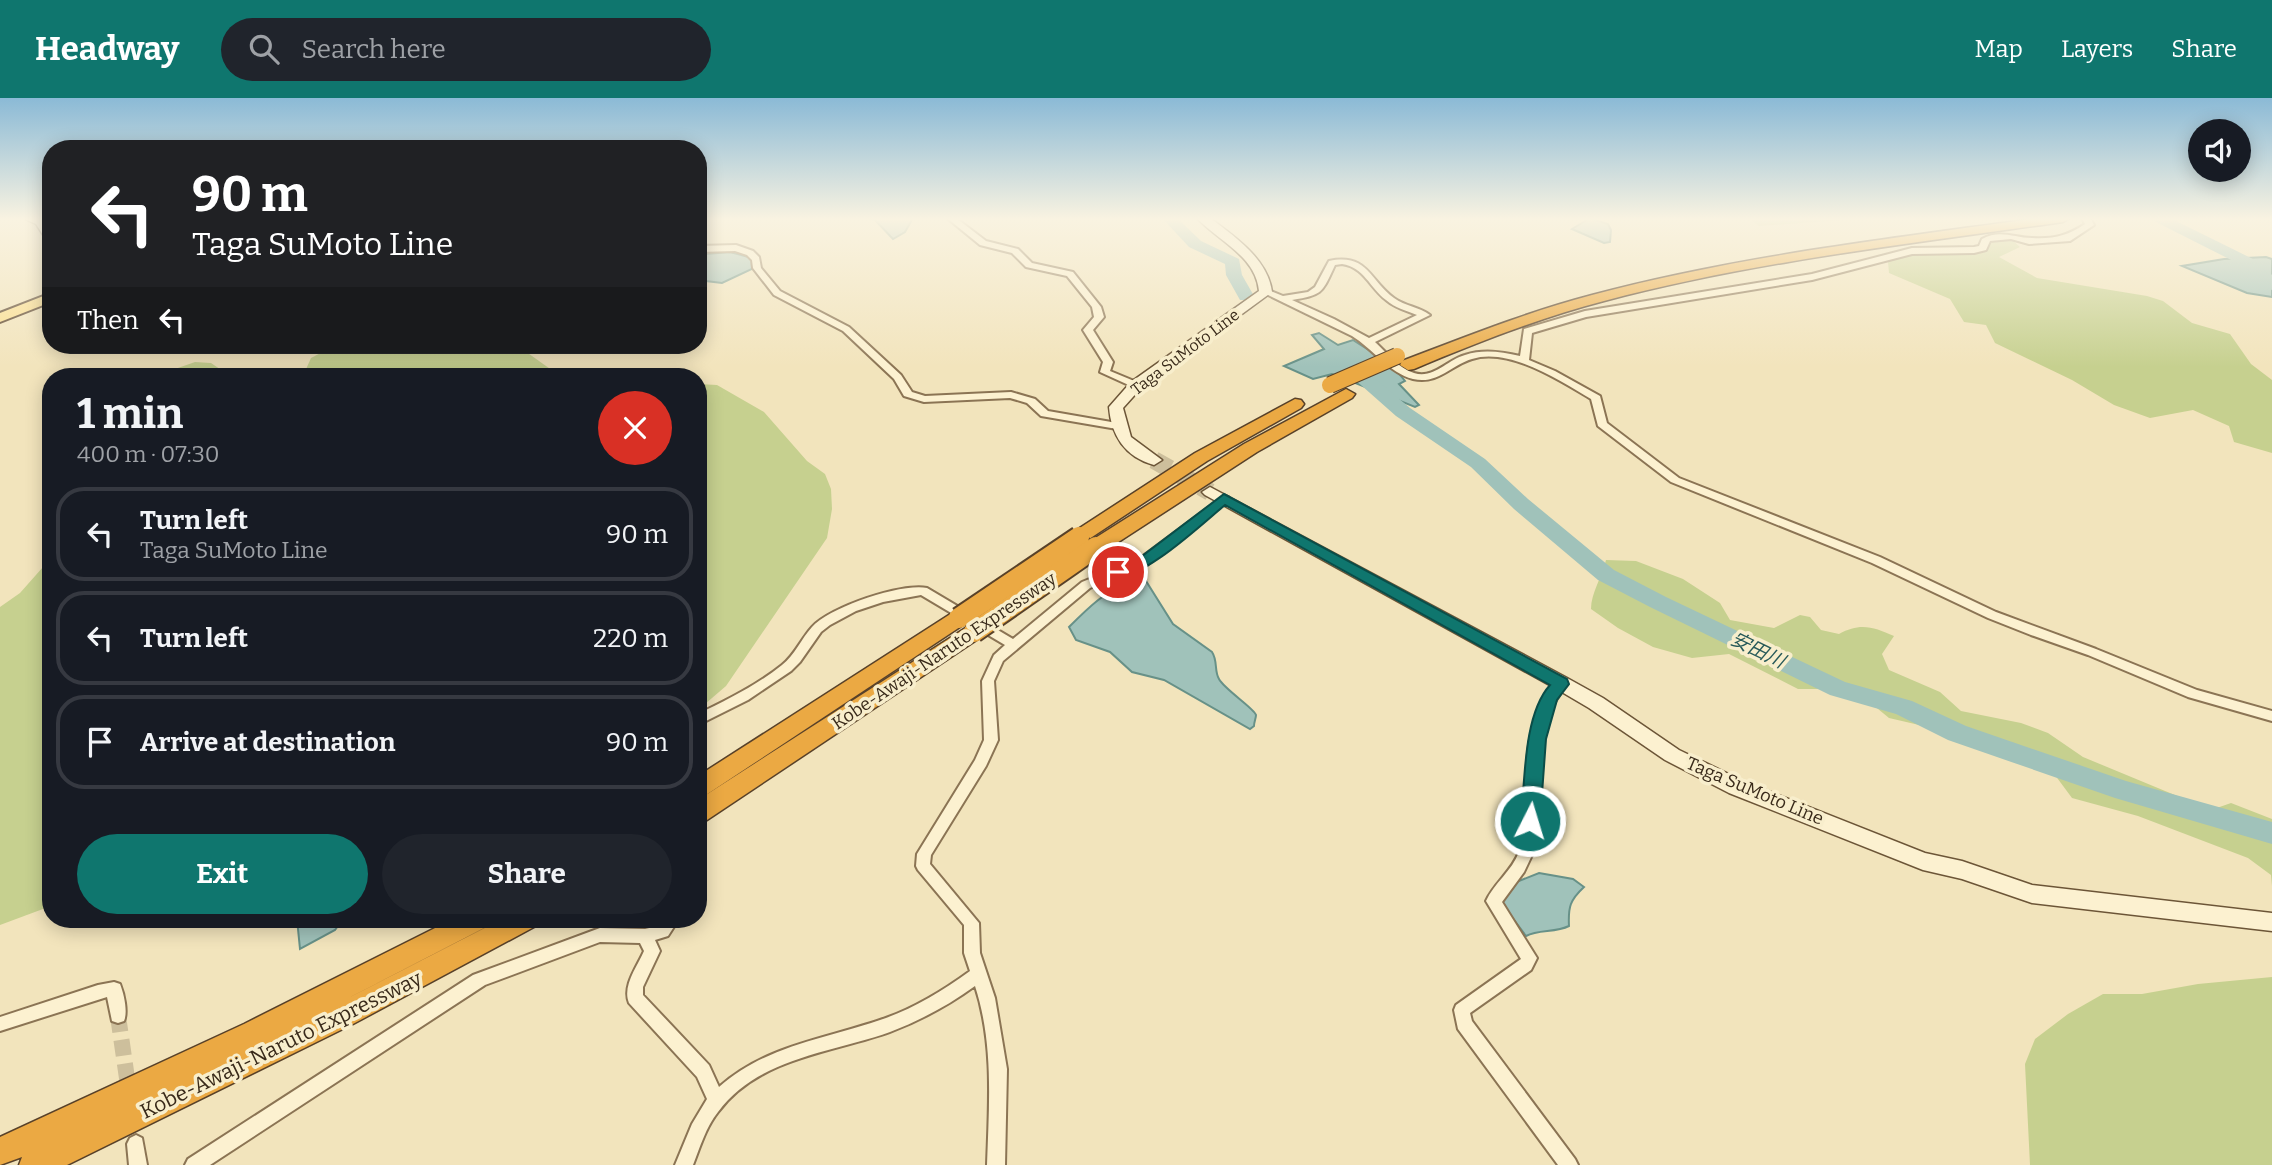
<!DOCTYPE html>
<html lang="en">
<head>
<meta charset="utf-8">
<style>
	:root { --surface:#171b24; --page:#20242c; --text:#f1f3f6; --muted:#9ea1a6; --line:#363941; --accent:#0f766e }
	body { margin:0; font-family:Bitter,"Noto Sans JP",serif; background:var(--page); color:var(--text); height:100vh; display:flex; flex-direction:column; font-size:26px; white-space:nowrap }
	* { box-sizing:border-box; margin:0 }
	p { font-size:23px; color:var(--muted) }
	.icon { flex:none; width:38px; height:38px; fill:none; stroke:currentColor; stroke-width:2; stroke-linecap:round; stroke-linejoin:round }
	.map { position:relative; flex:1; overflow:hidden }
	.drawer { position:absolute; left:42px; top:270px; width:665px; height:560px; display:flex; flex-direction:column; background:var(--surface); border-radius:28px; box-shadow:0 4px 18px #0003 }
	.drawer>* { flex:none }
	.guide { position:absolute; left:42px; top:42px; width:665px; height:214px; border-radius:28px; box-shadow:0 4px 18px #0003; background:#202124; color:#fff; overflow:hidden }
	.fabs { position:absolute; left:2188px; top:21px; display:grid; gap:14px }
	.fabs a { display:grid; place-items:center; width:63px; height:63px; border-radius:50%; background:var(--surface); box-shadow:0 4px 18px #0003; font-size:35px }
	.pin { position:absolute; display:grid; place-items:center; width:60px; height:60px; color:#fff; margin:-30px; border:4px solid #fff; border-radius:50%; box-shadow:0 2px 7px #0007 }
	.me { position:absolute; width:77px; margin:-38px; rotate:5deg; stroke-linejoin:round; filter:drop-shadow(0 0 5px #0008) }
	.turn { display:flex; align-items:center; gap:24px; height:147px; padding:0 35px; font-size:32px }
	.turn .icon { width:91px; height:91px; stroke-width:2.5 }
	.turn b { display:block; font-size:49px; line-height:60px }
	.then { display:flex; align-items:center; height:66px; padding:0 35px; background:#0003; gap:14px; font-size:26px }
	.round { display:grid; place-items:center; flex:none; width:74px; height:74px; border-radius:37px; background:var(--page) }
	.summary { display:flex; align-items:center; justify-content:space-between; height:119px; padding:0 35px }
	h1 { font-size:42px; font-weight:700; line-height:52px }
	.button { display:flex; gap:14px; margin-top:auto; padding:14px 35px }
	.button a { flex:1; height:80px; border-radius:42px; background:var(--accent); color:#fff; font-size:28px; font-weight:700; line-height:80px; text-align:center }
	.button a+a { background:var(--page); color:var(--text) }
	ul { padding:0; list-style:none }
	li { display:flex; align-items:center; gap:21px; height:94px; margin:0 14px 10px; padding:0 21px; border:4px solid var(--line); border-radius:28px }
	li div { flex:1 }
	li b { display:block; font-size:26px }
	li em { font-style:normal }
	header { display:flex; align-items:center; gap:42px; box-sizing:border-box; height:98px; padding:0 35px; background:var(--accent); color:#fff }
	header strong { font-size:33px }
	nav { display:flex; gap:38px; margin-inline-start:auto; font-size:24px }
	.search { width:490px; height:63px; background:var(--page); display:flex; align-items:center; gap:18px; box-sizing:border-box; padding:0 24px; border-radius:38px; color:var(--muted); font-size:26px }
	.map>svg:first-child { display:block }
	.green { fill:#c6d08f }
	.water { fill:#a0c2ba; stroke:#679188; stroke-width:2 }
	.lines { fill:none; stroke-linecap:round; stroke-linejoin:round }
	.river { fill:#a0c2ba; fill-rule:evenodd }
	.street-tunnel { stroke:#cdbf9c; stroke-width:16; stroke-dasharray:16 8; stroke-linecap:butt }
	.secondary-tunnel { stroke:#cdbf9c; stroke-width:18; stroke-dasharray:18 9; stroke-linecap:butt }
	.street-casing { stroke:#8b7454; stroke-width:4 }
	.secondary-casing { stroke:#6c5537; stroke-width:3 }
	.primary-casing { stroke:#584129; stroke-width:4 }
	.highway-casing { stroke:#584129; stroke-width:3 }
	.street { fill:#fcf1d0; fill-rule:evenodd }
	.secondary { fill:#fcf1d0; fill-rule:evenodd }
	.primary { fill:#fade8f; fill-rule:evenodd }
	.highway { fill:#eba943; fill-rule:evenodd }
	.highway-bridge-far1-casing { stroke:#584129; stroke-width:18; stroke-linecap:butt }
	.highway-bridge-casing { stroke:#584129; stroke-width:24; stroke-linecap:butt }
	.highway-bridge-far1 { stroke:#eba943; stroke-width:16 }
	.highway-bridge { stroke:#eba943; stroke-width:20 }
	.route { fill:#0f766e; stroke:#0a4d48; stroke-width:2 }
	.labels { text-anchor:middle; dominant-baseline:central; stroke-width:7; stroke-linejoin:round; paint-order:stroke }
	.far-street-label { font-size:16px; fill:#392a1a; stroke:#f8eecc }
	.street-label { font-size:18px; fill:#392a1a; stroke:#f8eecc }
	.water-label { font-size:19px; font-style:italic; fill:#285a59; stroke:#f8eecc }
	.near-street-label { font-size:21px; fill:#392a1a; stroke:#f8eecc }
</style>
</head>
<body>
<header>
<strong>Headway</strong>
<div class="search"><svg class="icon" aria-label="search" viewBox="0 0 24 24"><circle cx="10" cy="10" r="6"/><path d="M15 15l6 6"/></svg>Search here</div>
<nav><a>Map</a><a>Layers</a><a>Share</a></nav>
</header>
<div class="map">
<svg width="2272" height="1067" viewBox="0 0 2272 1067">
	<rect width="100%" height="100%" fill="#f2e4bc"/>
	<g class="green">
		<path d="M1749 120H1873L1759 128Z"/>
		<path d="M2011 141 2020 149 1999 159 2037 180 2147 198 2163 203 2192 225 2230 236 2251 266 2272 282V355L2234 344 2229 328 2193 312 2150 320 2114 307 2072 282 1995 245 1986 227 1964 224 1950 201 1889 175 1888 164C1919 152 1950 154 1983 153L1993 143Z"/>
		<path d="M336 247H509L525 253 560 278H303L311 260Z"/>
		<path d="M195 264 211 265 230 278H155Z"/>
		<path d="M698 286 717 287 764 314 807 363 825 376 831 391 832 411 827 440 726 588 698 612Z"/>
		<path d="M51 460V808L0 827V509L20 495Z"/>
		<path d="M1606 462 1636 463 1683 481 1720 505 1730 522 1774 530 1800 517 1810 519 1821 532 1839 536C1860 524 1874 529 1894 538L1882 556 1889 572 1940 594 1961 613 2021 625 2048 635 2083 659 2211 712 2231 705 2272 721V788L2271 777 2248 760 2138 718 2072 700 2052 673 2032 658 1988 643 1889 620 1872 606 1830 591H1798L1729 556 1692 560 1653 549 1618 530 1591 511C1591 495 1602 479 1606 462Z"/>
		<path d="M2272 879V1067H2030L2025 966 2035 941 2068 916 2103 896H2142L2198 886Z"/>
	</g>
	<g class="water">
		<path d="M866 120H913L905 134 893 141 875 122Z"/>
		<path d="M1590 120 1608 126 1611 132 1610 144 1604 145 1572 131Z"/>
		<path d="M730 154 752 160 754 170 722 185 698 182V159L706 156Z"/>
		<path d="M2266 159 2272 161V199L2247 195 2182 168 2224 161Z"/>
		<path d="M1319 235 1338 247 1353 242C1367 251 1393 266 1405 283L1399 286 1419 307 1415 309 1338 278 1332 276 1313 281 1284 268 1324 251 1312 237Z"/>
		<path d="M1132 483H1146L1173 526 1212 554C1218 563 1214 573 1219 581 1224 591 1255 611 1256 617 1256 620 1254 624 1254 628L1250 631 1164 582 1132 574 1110 554 1076 542 1069 529C1088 510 1106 492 1132 483Z"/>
		<path d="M1539 775 1573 781 1584 789C1570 802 1568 809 1569 828 1555 835 1539 831 1526 838L1499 802 1514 785Z"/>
		<path d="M297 821H343L335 832 300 851Z"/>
	</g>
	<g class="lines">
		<g class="river">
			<path d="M1162 120H1177L1201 143 1239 161 1242 177 1254 198 1252 202H1240L1226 177 1225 166 1189 149Z"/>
			<path d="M2152 120H2170L2259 164 2272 177V192L2266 190 2247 170 2154 123Z"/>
			<path d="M1359 271 1365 272 1410 310 1485 361 1528 401 1614 472 1666 499 1845 584 1912 603 1966 628 2126 683 2272 724V746L2115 700 1948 642 1896 616 1830 597 1650 509 1598 482 1514 411 1471 369 1396 318 1353 280 1350 276Z"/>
		</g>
		<path class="street-tunnel" d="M118 918 129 994"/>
		<path class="secondary-tunnel" d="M1154 362 1210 394"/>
		<g class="street-casing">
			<g id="street">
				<path d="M947 120H956L986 143 1018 151 1032 165 1073 174 1101 209 1104 219 1093 232 1113 264 1110 273 1139 285V289H1133L1100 274 1103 264 1083 232 1094 219 1092 209 1067 178 1026 169 1012 155 980 147Z"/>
				<path d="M2082 120H2090L2094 127 2070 143 2029 146 2011 141 1990 143 1986 152 1974 155 1912 156 1812 182 1586 219 1532 235 1529 262 1555 273 1600 298 1607 325 1679 380 1880 459 1996 514 2096 551 2197 592 2272 613V623L2188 599 2088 557 2031 537 1988 520 1872 465 1671 384 1598 328 1591 301C1561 283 1509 249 1472 261 1451 267 1438 287 1413 281 1389 275 1372 250 1352 238L1262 194 1266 191 1283 198 1308 194 1315 189 1329 163C1368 155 1369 182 1394 200 1405 208 1419 209 1430 217L1375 244C1387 255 1398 270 1414 275 1434 281 1447 262 1465 257 1484 251 1501 254 1520 258L1524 231 1585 213 1812 176 1912 150 1974 149 1979 148 1982 141C2000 131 2014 140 2032 140 2054 141 2067 138 2085 126ZM1342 166C1364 169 1370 190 1386 202 1395 210 1407 213 1417 217L1369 240 1334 221 1292 202C1323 197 1322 195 1335 167Z"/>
				<path d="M736 147 753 153 759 159 761 170 780 193 849 229 901 277 912 294 925 298 1011 294 1035 301 1048 313 1117 325 1122 328 1117 331 1041 318 1027 305 1010 300 924 304 904 298 894 281 843 233 774 197 753 170 752 162 747 157 735 153 698 154V148Z"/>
				<path d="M1224 398 1228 399 1229 401 1228 403 1147 467 1090 490 1003 563 994 583 998 642 986 668 931 757 930 766 979 825 980 855 995 900 1007 971 1005 1067H987C989 1007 994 946 975 888 949 907 921 922 890 934 832 955 759 959 718 1014 706 1029 700 1049 693 1067H675L692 1026 707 1001 697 979 629 905C622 888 637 869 644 853L640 845 600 844 485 887 210 1067H185L188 1061 473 877 600 830 645 831 658 828 663 821H679L668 838 655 842 660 853 643 889V897L709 967 719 989C767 946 828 941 886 920 916 909 944 892 970 873L964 855V827L918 772 916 768 917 756 975 662 984 642 982 583 994 557 1005 547 921 497 883 504 856 513 830 527 821 534 800 564 791 573 748 602 698 627V616C727 602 757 587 782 567 795 557 801 541 812 529 830 509 901 485 927 490L1013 541 1082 484 1139 461Z"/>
				<path d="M1561 580 1566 582 1567 585 1555 604 1548 621 1544 642 1538 728 1533 755 1524 774 1502 804 1537 860 1531 872 1470 915 1472 923 1575 1061 1578 1067H1558L1458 931 1454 912 1456 907 1521 861 1486 803C1494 785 1512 773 1519 754 1523 742 1524 729 1524 717 1527 677 1524 630 1547 596 1551 589 1554 583 1561 580Z"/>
				<path d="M114 884 120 886C124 896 128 914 124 923L118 925 112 923 107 899 0 933V919L98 887Z"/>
				<path d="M136 1037 142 1040 147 1067H129L127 1046 130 1040Z"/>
			</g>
		</g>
		<g class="secondary-casing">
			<g id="secondary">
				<path d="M23 120 44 122 51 131V144L47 143 36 126Z"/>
				<path d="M1197 120H1210C1234 138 1268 161 1272 194L1141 290 1123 310 1131 339 1162 362 1154 367C1125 359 1111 337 1109 309L1131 284 1259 193C1256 158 1218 143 1197 120Z"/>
				<path d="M1210 389 1567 580 1603 600 1679 652 1743 683 1925 755 1962 763 2032 787 2272 815V833L2032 805 1962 781 1923 772 1729 695 1665 662 1589 610 1555 590 1205 397 1202 394Z"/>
			</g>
		</g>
		<g class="primary-casing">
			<path id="primary" d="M51 195V204L0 224V215Z"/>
		</g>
		<g class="highway-casing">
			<g id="highway">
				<path d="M2037 120H2070L2063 124C1909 146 1754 163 1604 203 1539 220 1476 245 1414 271L1408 272 1400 267 1402 263C1465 239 1527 214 1592 197 1738 158 1888 141 2037 120Z"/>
				<path d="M1346 291 1355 296 1352 300 1257 354 1103 454H1089L1086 449 1089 444 1244 346Z"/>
				<path d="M1295 301 1301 302 1304 306 1301 310 1207 363 1086 443H1072L1069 439 1072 435 1195 355Z"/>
				<path d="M959 513 966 515 969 520 966 525 706 697 698 699V678L952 515Z"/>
				<path d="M974 527 981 529 985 534 981 539 707 722 698 725V702L967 529Z"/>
				<path d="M453 821H490L486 829 331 909 502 821H538L534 829 353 926 67 1067H19L22 1059 0 1067V1039L244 926Z"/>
			</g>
		</g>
		<use href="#street" class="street"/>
		<use href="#secondary" class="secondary"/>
		<use href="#primary" class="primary"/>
		<use href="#highway" class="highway"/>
		<g class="highway-bridge-far1-casing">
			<path id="highway-bridge-far1" d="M1330 287 1397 258"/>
		</g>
		<g class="highway-bridge-casing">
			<g id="highway-bridge">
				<path d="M959 520 1079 439"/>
				<path d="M974 534 1096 449"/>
			</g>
		</g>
		<use href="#highway-bridge-far1" class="highway-bridge-far1"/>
		<use href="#highway-bridge" class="highway-bridge"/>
	</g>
	<linearGradient id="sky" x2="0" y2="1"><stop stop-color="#8bbad6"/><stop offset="0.45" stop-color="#f9f3e1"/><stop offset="1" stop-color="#f9f3e1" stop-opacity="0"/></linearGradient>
	<rect width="2272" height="269" fill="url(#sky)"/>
	<path class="route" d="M1224 396 1567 581 1569 586 1557 602 1546 641 1540 723 1537 729 1530 731 1524 729 1521 723C1525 684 1523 617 1550 587L1225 407C1203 425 1140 485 1113 478L1110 474 1113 471 1138 461Z"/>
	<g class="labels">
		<g class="far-street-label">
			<text transform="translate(1185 254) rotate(-37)">Taga SuMoto Line</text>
		</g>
		<g class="street-label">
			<text transform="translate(944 553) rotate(-34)">Kobe-Awaji-Naruto Expressway</text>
			<text transform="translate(1755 693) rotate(23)">Taga SuMoto Line</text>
		</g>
		<g class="water-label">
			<text transform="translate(1758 552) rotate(26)">安田川</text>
		</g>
		<g class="near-street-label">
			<text transform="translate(281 947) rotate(-26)">Kobe-Awaji-Naruto Expressway</text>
		</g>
	</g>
</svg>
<div class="fabs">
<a><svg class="icon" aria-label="sound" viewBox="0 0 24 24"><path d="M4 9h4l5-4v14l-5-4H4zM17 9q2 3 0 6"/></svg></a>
</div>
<div class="pin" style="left:1118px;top:474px;background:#d93025"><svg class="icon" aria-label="arrive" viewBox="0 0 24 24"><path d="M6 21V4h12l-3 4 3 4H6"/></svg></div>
<svg class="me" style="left:1530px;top:723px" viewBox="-20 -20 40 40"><circle r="17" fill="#0f766e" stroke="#fff" stroke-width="3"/><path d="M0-11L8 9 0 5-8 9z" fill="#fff"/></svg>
<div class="guide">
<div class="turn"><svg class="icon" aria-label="left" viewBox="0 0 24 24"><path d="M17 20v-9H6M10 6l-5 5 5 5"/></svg><div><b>90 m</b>Taga SuMoto Line</div></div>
<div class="then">Then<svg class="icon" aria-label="left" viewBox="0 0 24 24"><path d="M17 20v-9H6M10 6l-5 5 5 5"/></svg></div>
</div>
<section class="drawer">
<div class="summary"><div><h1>1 min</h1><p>400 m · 07:30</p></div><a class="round" style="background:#d93025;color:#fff"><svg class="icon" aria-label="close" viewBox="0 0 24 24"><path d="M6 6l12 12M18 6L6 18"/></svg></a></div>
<ul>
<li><svg class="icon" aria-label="left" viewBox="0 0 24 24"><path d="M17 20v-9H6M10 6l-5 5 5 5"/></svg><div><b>Turn left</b><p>Taga SuMoto Line</p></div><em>90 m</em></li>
<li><svg class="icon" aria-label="left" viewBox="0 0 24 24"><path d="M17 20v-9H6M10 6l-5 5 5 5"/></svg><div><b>Turn left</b></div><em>220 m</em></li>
<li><svg class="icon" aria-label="arrive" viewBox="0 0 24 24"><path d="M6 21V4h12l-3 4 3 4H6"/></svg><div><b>Arrive at destination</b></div><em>90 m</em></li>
</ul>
<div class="button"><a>Exit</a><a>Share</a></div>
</section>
</div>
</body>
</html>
